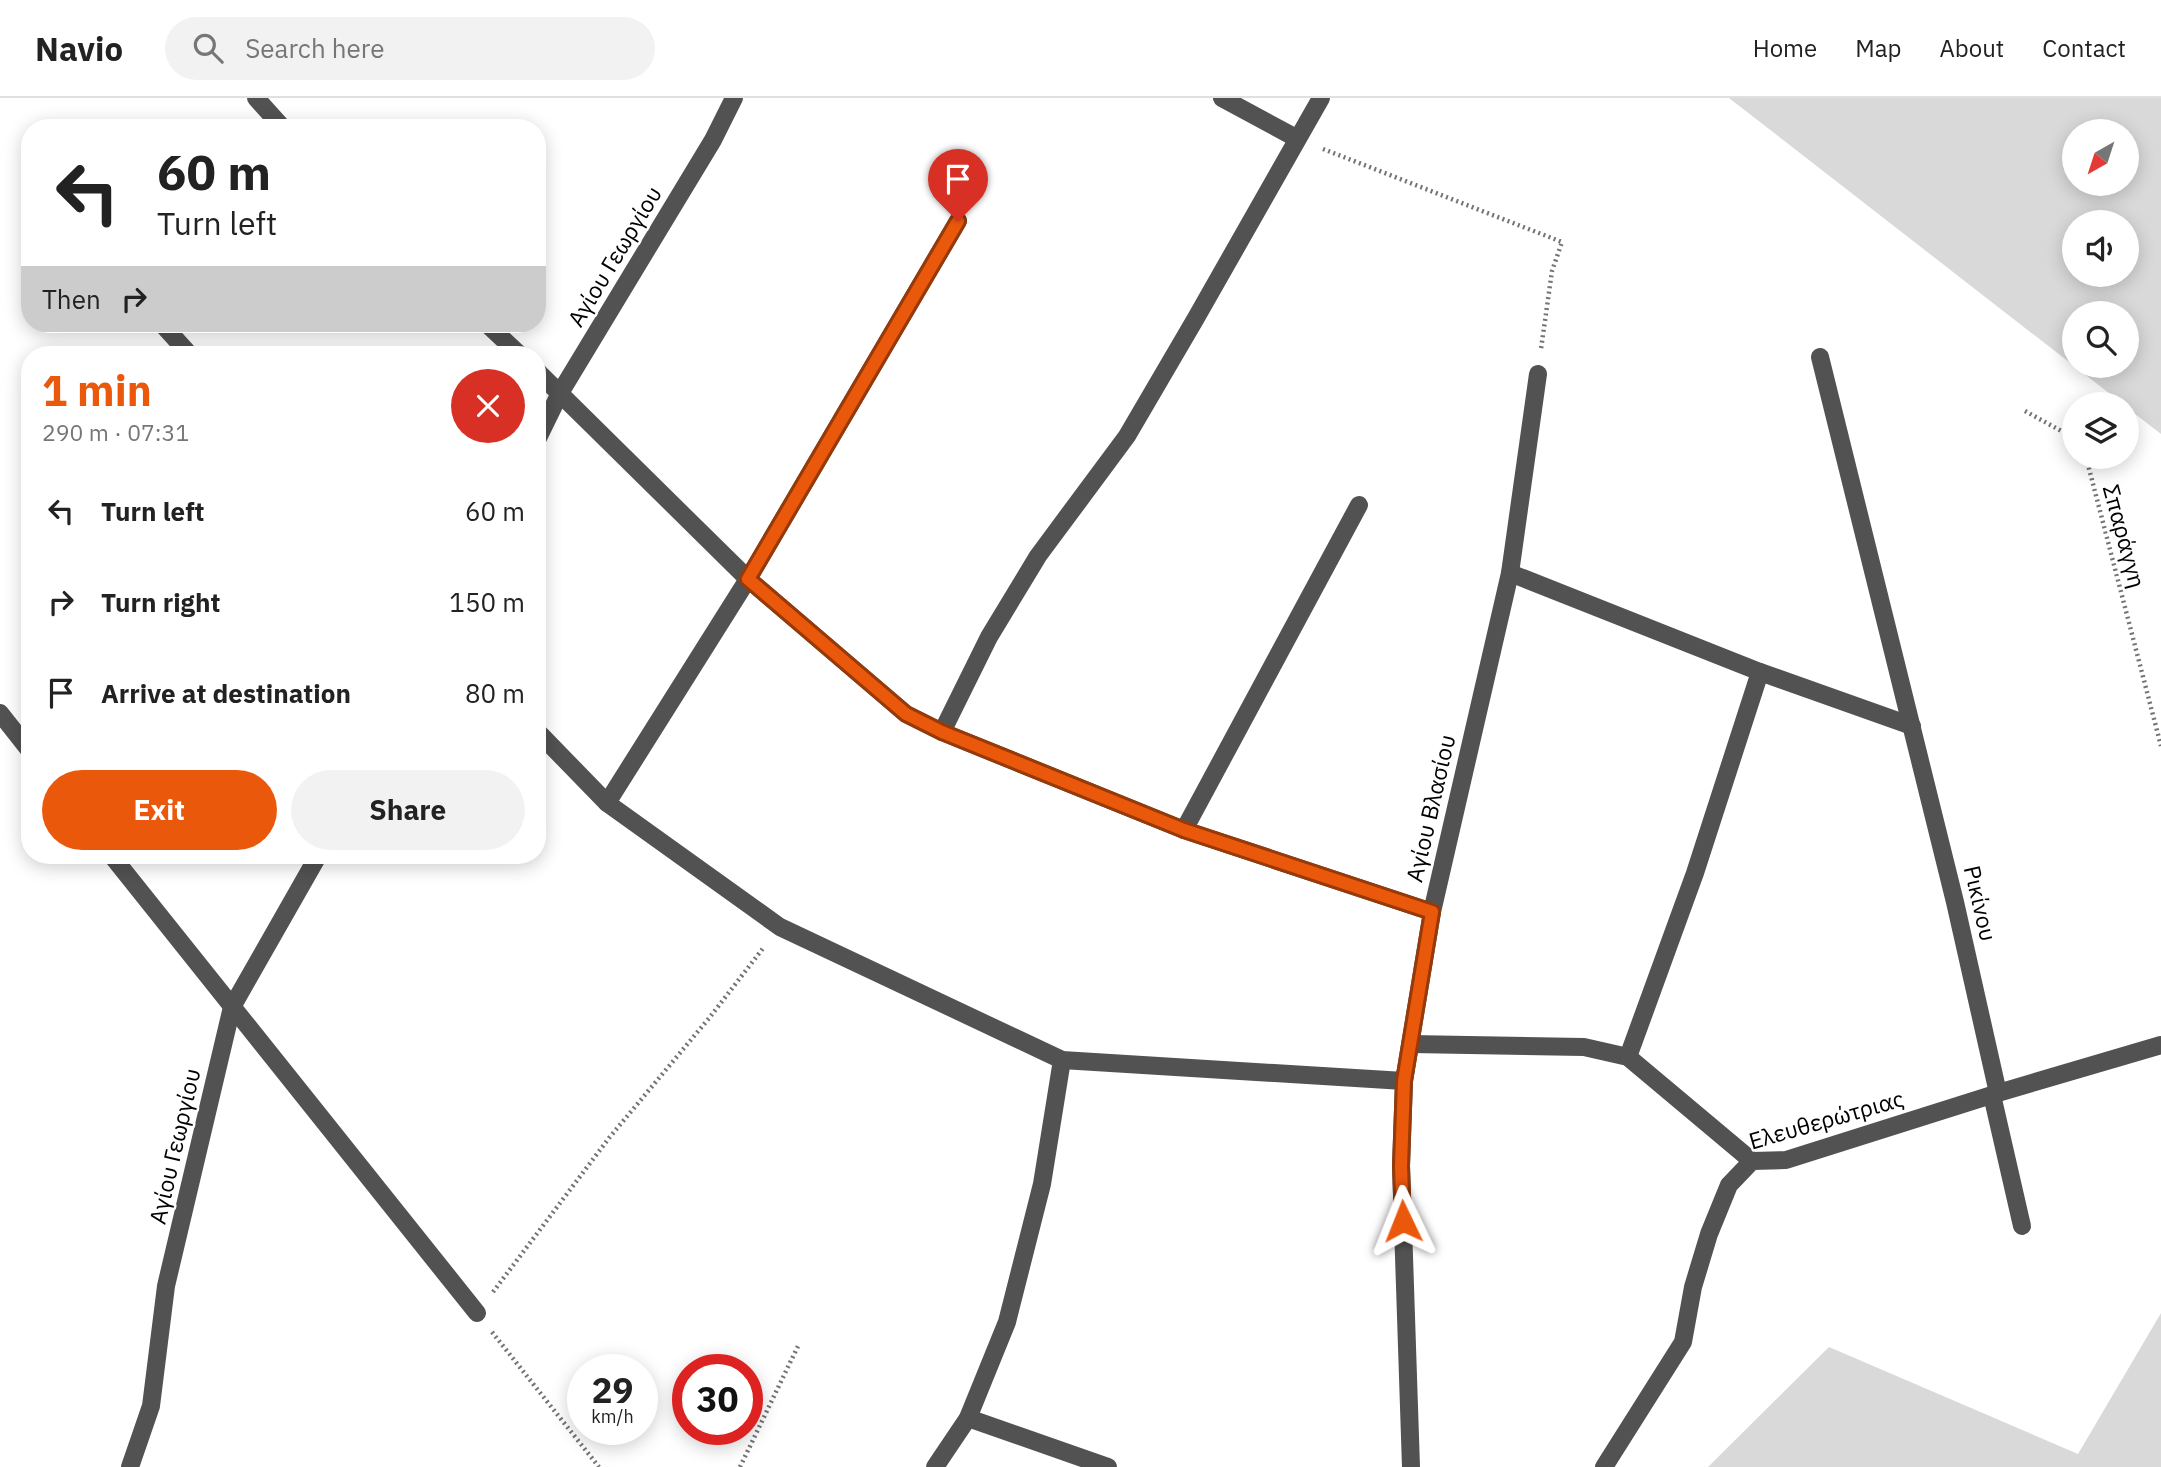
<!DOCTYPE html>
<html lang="en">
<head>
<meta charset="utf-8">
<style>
	:root { --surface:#fff; --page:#f2f2f2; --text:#222; --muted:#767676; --line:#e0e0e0; --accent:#ea580c }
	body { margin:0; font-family:"IBM Plex Sans",sans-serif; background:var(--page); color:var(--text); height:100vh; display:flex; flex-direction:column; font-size:26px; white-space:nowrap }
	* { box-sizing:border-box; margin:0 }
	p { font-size:23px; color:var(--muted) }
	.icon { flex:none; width:38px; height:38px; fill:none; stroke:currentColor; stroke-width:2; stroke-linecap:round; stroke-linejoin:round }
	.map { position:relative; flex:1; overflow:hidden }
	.details { position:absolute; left:21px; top:248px; width:525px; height:518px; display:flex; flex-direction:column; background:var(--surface); border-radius:28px; box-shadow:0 4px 18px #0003 }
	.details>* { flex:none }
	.guide { position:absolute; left:21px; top:21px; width:525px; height:214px; border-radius:28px; box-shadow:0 4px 18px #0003; background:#fff; color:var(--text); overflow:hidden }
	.needle { width:46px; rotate:219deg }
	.fabs { position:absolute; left:2062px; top:21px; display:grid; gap:14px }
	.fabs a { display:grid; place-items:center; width:77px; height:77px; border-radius:50%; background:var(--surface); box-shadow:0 4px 18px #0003; font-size:35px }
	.speed { position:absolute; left:567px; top:1256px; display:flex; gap:14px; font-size:35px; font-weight:700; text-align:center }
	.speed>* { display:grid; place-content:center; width:91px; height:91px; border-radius:50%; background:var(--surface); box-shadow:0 4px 18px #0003; line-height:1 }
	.speed small { font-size:18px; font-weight:400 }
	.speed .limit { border:10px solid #d22; background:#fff; color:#111 }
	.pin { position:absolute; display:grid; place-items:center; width:60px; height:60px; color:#fff; margin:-72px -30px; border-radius:50% 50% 50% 0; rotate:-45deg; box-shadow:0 0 7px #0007 }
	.pin .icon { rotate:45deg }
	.me { position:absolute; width:77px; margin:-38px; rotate:358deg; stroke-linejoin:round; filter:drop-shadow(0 0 5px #0008) }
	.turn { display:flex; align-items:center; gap:24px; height:147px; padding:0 21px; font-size:32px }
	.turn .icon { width:91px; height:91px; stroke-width:2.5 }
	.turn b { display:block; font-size:49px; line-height:60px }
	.then { display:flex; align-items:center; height:66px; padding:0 21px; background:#0003; gap:14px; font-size:26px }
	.round { display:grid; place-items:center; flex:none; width:74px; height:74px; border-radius:37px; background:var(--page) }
	.overview { display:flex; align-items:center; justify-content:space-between; height:119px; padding:0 21px }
	h1 { font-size:42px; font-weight:800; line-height:52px; color:var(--accent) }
	.action { display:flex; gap:14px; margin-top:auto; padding:14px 21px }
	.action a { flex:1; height:80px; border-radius:42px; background:var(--accent); color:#fff; font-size:28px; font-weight:800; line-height:80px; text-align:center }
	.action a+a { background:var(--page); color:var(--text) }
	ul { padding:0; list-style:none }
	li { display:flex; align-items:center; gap:21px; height:91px; padding:0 21px }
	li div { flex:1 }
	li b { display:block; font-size:26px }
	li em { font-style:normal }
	header { display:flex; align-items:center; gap:42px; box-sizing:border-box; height:98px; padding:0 35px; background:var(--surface); border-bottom:2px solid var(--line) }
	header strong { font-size:33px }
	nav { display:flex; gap:38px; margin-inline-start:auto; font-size:24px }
	.search { width:490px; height:63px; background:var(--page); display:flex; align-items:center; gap:18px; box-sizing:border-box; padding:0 24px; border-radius:38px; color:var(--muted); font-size:26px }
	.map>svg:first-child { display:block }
	.green { fill:#d9d9d9; fill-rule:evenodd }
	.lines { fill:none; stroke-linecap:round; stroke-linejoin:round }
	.path { stroke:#747474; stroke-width:4.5; stroke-dasharray:2 3.5; stroke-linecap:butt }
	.minor { stroke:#525252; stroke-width:18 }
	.route-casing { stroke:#983908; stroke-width:18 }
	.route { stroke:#ea580c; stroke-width:12 }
	.labels { text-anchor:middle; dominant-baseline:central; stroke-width:5; stroke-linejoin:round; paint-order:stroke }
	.street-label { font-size:23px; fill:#000; stroke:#fff }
</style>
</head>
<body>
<header>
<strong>Navio</strong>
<div class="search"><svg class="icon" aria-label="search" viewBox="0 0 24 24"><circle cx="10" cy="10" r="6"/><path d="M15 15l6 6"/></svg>Search here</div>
<nav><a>Home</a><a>Map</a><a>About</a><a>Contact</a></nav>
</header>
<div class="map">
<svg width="2161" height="1369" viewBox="0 0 2161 1369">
	<rect width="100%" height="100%" fill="#fff"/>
	<g class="green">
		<path d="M1729 0H2161V336L2126 309V306H2123ZM2074 33H2126V86H2074ZM2074 124H2126V177H2074ZM2074 215H2126V268H2074Z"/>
		<path d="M2161 1215V1369H1708L1829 1249 2078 1356Z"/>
	</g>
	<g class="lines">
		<g class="path">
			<path d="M1323 51 1562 144 1552 173 1541 251"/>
			<path d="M2025 313 2074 340"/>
			<path d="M2086 359 2161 648"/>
			<path d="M493 1194 609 1040 710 919 764 849"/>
			<path d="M492 1234 599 1369"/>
			<path d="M740 1369 799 1246"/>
		</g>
		<g class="minor">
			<path d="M256 0 283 30"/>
			<path d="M1222 0 1296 40"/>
			<path d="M162 226 190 257"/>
			<path d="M487 226 520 257"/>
			<path d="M1820 259 1955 804 1998 995"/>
			<path d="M537 273 748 481 906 616 942 634 1184 732 1432 814"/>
			<path d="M537 342 560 295 713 42 734 0"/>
			<path d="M1510 475 1760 574 1912 628"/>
			<path d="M0 615 30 653"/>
			<path d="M537 633 607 705 780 829 1062 962 1404 983"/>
			<path d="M942 634 989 539 1038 458 1127 338 1196 220 1321 0"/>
			<path d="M607 705 748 481 958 123"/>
			<path d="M1184 732 1359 407"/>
			<path d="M112 758 477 1215"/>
			<path d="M1411 946 1584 949 1628 959 1752 1063"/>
			<path d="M1628 959 1695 775 1760 574"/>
			<path d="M1992 997 2022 1128"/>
			<path d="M968 1320 1108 1369"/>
			<path d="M130 1369 151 1308 166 1188 232 909 318 758"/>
			<path d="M935 1369 968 1320 1007 1224 1042 1086 1062 962"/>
			<path d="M1411 1369 1401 1068 1404 983 1432 814 1510 475 1538 276"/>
			<path d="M1604 1369 1683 1244 1693 1189 1709 1136 1729 1087 1752 1063 1786 1062 1998 995 2161 947"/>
		</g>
	</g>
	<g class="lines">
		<g class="route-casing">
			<path id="route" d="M958 123 748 481 906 616 942 634 1184 732 1432 814 1404 983 1401 1068 1403 1123"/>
		</g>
		<use href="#route" class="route"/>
	</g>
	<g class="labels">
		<g class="street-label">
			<text transform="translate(614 158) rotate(-59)">Αγίου Γεωργίου</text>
			<text transform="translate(2125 438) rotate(75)">Σπαράγγη</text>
			<text transform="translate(1430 710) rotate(-77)">Αγίου Βλασίου</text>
			<text transform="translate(1981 805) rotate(77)">Ρικίνου</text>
			<text transform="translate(1826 1021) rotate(-16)">Ελευθερώτριας</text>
			<text transform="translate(174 1048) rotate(-77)">Αγίου Γεωργίου</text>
		</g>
	</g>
</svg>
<div class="fabs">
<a><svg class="needle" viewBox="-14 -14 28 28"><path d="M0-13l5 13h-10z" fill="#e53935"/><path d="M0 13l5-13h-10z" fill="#767676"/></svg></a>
<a><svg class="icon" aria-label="sound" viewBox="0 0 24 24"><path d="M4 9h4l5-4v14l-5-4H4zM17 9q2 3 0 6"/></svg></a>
<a><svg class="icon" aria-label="search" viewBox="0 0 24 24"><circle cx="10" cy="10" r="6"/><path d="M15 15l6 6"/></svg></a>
<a><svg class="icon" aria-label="layers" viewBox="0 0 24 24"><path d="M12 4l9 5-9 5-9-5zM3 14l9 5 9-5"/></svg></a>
</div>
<div class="speed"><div>29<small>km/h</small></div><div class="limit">30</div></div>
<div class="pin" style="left:958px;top:123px;background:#d93025"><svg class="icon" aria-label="arrive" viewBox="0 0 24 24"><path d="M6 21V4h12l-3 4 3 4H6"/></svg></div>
<svg class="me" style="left:1403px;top:1123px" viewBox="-20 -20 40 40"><path d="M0-17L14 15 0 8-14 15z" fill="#ea580c" stroke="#fff" stroke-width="4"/></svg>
<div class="guide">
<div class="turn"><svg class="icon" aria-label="left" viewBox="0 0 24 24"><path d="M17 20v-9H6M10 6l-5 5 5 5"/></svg><div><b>60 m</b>Turn left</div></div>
<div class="then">Then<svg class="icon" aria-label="right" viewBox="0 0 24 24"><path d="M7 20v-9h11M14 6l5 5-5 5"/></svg></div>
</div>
<section class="details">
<div class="overview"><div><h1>1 min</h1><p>290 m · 07:31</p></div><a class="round" style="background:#d93025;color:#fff"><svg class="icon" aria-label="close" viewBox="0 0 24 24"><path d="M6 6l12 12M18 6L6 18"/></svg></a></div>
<ul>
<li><svg class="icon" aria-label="left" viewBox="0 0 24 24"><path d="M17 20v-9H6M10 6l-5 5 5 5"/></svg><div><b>Turn left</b></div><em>60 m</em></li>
<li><svg class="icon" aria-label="right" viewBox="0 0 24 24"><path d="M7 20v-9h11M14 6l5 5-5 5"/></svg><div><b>Turn right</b></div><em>150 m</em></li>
<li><svg class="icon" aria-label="arrive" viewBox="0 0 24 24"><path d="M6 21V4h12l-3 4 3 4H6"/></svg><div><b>Arrive at destination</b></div><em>80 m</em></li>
</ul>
<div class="action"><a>Exit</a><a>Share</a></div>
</section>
</div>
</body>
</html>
